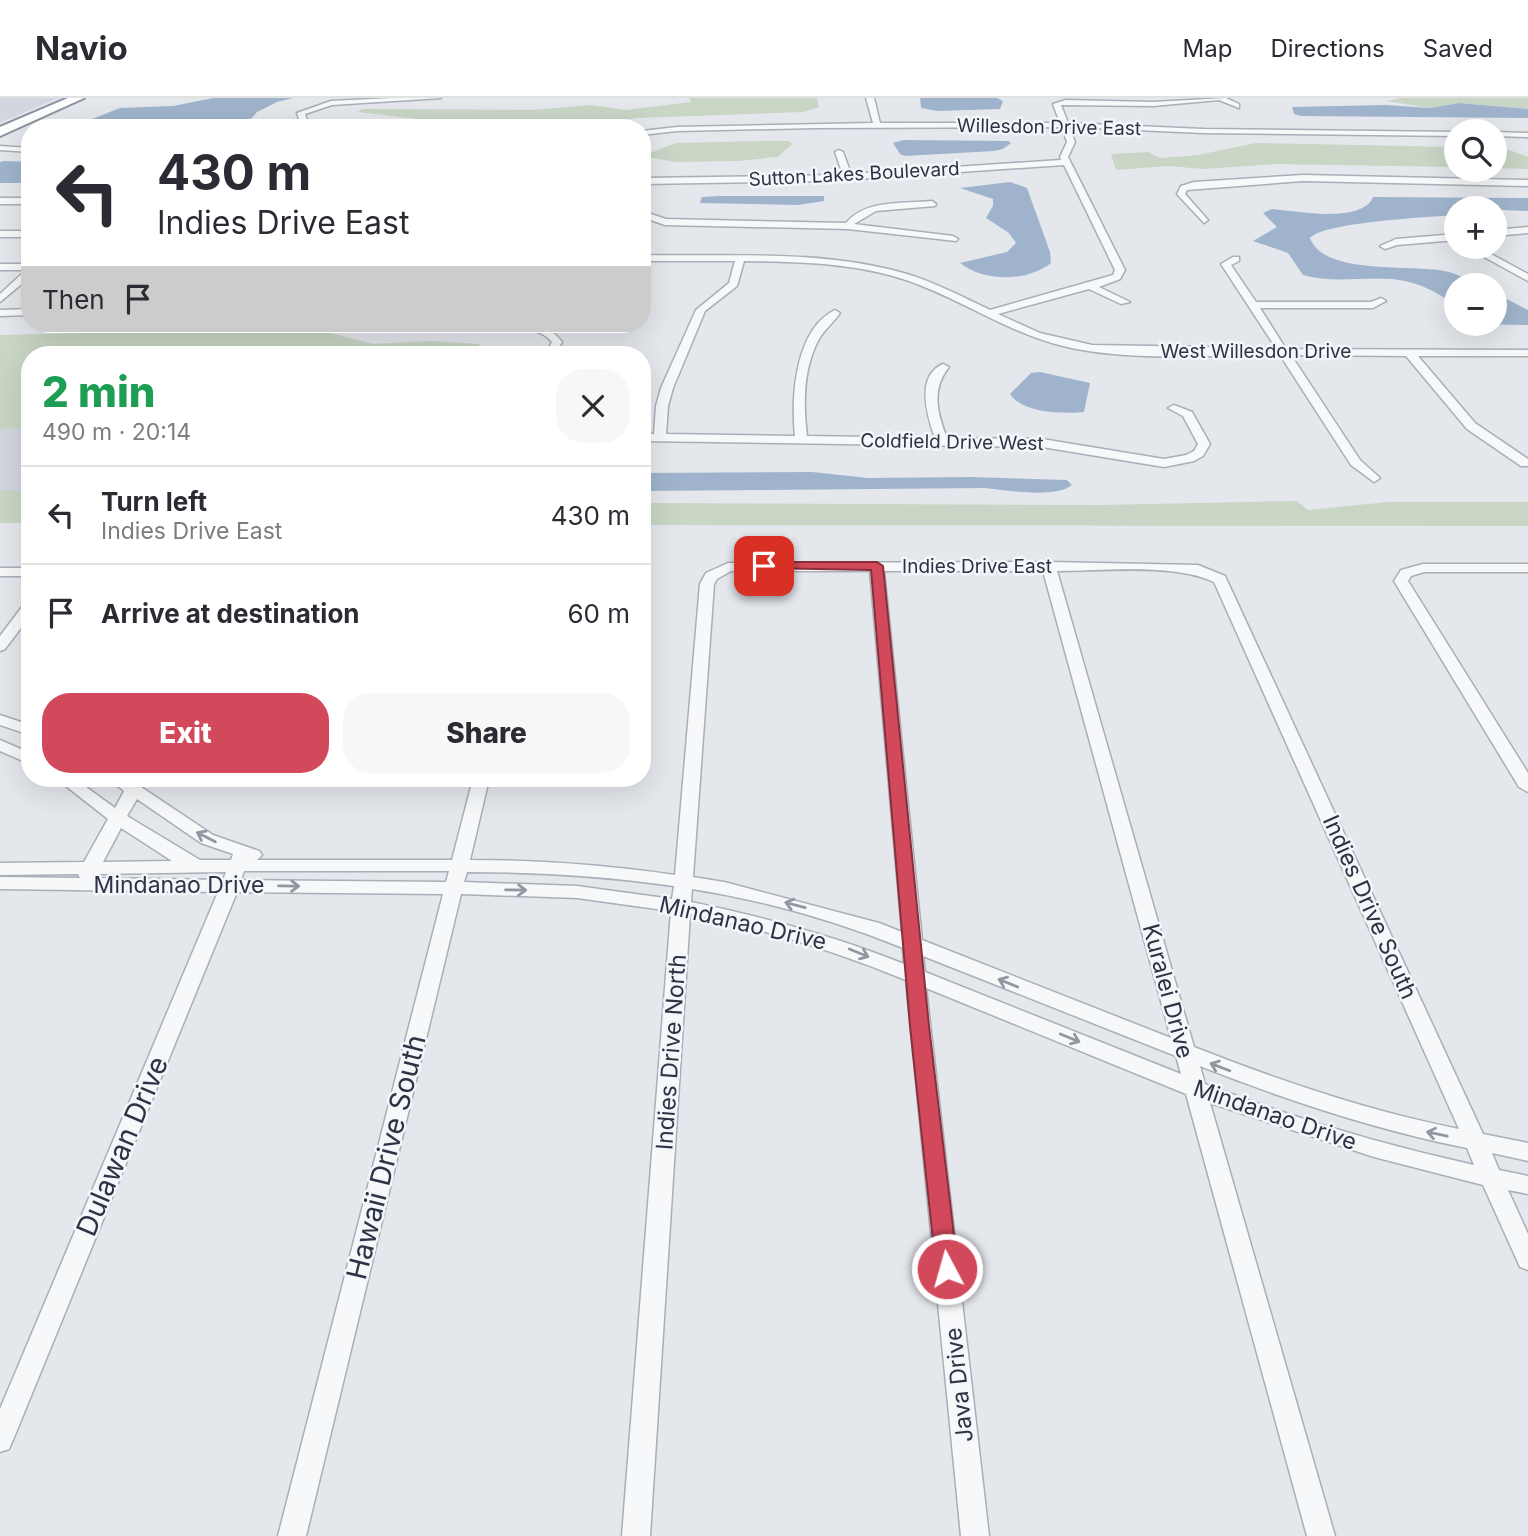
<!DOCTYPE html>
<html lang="en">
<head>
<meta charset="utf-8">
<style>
	:root { --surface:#fff; --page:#f7f7f7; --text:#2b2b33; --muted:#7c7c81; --line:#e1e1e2; --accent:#d1495b }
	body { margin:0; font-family:Inter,sans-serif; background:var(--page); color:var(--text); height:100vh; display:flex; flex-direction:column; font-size:26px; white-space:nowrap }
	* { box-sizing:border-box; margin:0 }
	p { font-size:23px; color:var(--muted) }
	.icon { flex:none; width:38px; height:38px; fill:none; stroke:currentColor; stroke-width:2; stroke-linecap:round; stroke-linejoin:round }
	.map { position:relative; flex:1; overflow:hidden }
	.details { position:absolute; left:21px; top:248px; width:630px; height:441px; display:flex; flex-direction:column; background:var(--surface); border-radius:28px; box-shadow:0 7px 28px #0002 }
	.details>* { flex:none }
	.top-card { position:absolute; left:21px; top:21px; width:630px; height:214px; border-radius:28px; box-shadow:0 7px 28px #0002; background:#fff; color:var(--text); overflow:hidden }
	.controls { position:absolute; left:1444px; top:21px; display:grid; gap:14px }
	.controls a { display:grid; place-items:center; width:63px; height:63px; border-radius:50%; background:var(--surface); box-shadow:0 7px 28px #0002; font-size:35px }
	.pin { position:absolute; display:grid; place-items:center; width:60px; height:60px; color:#fff; margin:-30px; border-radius:14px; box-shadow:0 4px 10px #0006 }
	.me { position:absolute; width:77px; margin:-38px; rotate:354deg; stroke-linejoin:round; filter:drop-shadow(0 0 5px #0008) }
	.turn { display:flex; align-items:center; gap:24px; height:147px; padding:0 21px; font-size:32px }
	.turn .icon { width:91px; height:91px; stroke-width:2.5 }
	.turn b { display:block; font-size:49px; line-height:60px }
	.then { display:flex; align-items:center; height:66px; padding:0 21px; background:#0003; gap:14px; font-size:26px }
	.round { display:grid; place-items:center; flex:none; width:74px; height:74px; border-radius:28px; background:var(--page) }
	.summary { display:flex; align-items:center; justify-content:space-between; height:119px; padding:0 21px }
	h1 { font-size:42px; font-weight:800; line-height:52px; color:#1e9e55 }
	.cta { display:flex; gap:14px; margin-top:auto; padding:14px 21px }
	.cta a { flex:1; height:80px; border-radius:28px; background:var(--accent); color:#fff; font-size:28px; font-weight:800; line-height:80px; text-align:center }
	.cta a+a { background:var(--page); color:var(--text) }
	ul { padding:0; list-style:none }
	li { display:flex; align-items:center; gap:21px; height:98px; padding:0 21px; border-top:2px solid var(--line) }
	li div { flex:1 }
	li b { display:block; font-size:26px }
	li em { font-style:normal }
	header { display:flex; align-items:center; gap:42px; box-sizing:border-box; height:98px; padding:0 35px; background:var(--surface); border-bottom:2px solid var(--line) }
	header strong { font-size:33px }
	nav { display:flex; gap:38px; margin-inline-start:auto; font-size:24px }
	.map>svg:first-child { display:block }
	.built { fill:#d2d6de }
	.green { fill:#c9d6c5 }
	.water { fill:#9fb4cc }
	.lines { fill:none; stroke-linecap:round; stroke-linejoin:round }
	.minor-casing { stroke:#a9aeb7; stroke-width:3 }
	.trunk-casing { stroke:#8b94a3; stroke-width:4 }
	.minor { fill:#f7f8fa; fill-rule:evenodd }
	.trunk { fill:#fff; fill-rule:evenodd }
	.oneway { stroke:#9196a0 }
	.route { fill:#d1495b; stroke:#882f3b; stroke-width:2 }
	.labels { text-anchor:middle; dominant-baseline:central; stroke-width:5; stroke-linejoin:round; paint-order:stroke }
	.far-street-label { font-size:19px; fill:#2b3445; stroke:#f4f6f9 }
	.street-label { font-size:23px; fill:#2b3445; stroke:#f4f6f9 }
	.near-street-label { font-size:28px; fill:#2b3445; stroke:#f4f6f9 }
</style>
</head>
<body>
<header>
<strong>Navio</strong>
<nav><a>Map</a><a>Directions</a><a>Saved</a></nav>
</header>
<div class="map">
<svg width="1528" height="1438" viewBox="0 0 1528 1438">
	<rect width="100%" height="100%" fill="#e4e7ec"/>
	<g class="built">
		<path d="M0 0H58L0 25Z"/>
		<path d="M30 330V394H4L0 392V331Z"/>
	</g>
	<g class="green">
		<path d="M689 0H817L819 9 803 14 637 20 561 30H450L436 23 358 14 362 11 533 12 591 7 625 12 691 4Z"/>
		<path d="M1401 0H1528V11L1459 5 1430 10 1386 3Z"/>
		<path d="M75 23 94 25 194 23 232 28 56 30Z"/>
		<path d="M762 43H789L792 46 778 59 738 63 675 64 642 58 676 45Z"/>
		<path d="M1256 45 1456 49V69L1274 66 1203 71 1168 68 1116 72 1111 56 1148 54 1160 60 1198 57Z"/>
		<path d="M1495 50H1504L1528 59V71L1495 70Z"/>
		<path d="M299 227 373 246 430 243 479 246 481 254 469 257H30V330L0 331V237L77 235 156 229 239 232Z"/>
		<path d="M0 392 30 394V425H0Z"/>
		<path d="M1297 403 1308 412 1388 404H1528V428L642 427V405L1100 407Z"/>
	</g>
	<g class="water">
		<path d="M213 0H293L277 4 257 14 252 20 232 28 194 23 82 25 120 10 173 8Z"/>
		<path d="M920 0H997L1003 3 1000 11 937 13 921 10Z"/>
		<path d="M1459 5 1528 11V20L1301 18 1294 16 1292 9 1385 7 1430 10Z"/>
		<path d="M903 42 1008 43 1011 45 1003 51 994 53 905 58 900 56 893 45Z"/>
		<path d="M4 63 30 64V85H0V64Z"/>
		<path d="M1010 84 1027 90 1050 154 1051 165C1027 184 984 184 960 165L1007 154 1016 145 1009 135 986 120 993 108V101L960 90Z"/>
		<path d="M718 98H824V103L798 107 700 105 702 99Z"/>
		<path d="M1373 99 1528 100V113L1456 110V117C1430 119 1324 124 1310 140 1324 179 1416 165 1449 174 1459 177 1470 183 1479 187H1456V216C1454 206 1447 201 1438 196 1391 167 1350 190 1303 177L1288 155 1253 143 1277 129 1263 115 1272 111C1296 113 1362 126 1373 99Z"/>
		<path d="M1495 195 1528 212V227L1468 226H1494Z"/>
		<path d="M1040 274 1090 285 1084 314C1063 316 1022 315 1010 296L1031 275Z"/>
		<path d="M812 374 868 380 971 379 1067 382 1072 387C1054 401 1007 392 984 390L642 393V375Z"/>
	</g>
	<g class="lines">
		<g class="minor-casing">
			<g id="minor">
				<path d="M391 0H441L332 7 305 16 310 30H302L297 15 331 3Z"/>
				<path d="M866 0H874L880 25H1060L1053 6 1066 2 1153 4 1226 0 1239 6V10L1219 2 1153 8 1061 7 1068 25 1203 31 1456 34V38L1203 35 1069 29 1075 44 1068 59 1125 172 1120 181 1099 189 1130 204 1121 206 1089 191 998 216 1040 235 1092 247 1276 250 1221 166 1233 159H1239V163L1231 167 1256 204H1371L1381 200 1386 203 1373 210H1260L1286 251 1528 252V258H1418L1475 325 1528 361V368H1521L1467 331 1406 258 1291 257 1360 362 1380 380 1374 384 1351 367 1280 257C1212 257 1128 264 1063 248 1013 236 970 207 922 188 866 165 804 164 744 163L737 188 705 213 673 290 668 308 666 336 795 338C791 299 795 231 835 212L840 215C834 224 825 231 819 241 803 270 803 306 807 338L935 340C927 318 915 278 943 266L949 269C931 291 937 315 947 340L1042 341 1164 361 1186 357 1194 353 1198 346 1183 318 1168 310 1174 307 1192 314 1210 346 1203 358 1194 363 1164 369 1042 349 642 343V335L654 336 656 308 661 290 696 212 729 185 735 163H642V157C730 159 821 151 907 176 936 185 963 199 990 212L1113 177 1115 172 1064 67 828 83 642 86V80L843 77 835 54 839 52 843 54 851 76 1061 62 1060 59 1067 44 1062 29 816 30 677 33 642 37V33L677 29 873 25Z"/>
				<path d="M1494 34 1528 35V39L1494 38Z"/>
				<path d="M0 48 30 50V54L0 52Z"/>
				<path d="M1303 77 1528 82V88L1303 83 1187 92 1185 96 1208 122 1204 125 1177 96 1181 88 1194 84Z"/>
				<rect x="0" y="100" width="30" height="6"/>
				<path d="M932 103 936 106 935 108 876 113 854 126 953 138 958 141 956 143 848 131 665 127 642 119V113L666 121 846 125C866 101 903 106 932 103Z"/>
				<path d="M1528 129V135L1494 138V132Z"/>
				<rect x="0" y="133" width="30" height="6"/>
				<path d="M1456 136V142L1397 147 1385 151 1380 148 1396 141Z"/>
				<path d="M1466 149H1478L1528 176V183Z"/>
				<path d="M0 166H30V179L0 204V196L26 172H0Z"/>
				<path d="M30 211V217L0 218V212Z"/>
				<path d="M490 226C516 225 545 221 562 244L555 257H545L552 244C534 223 509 238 490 226Z"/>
				<path d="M1049 464 1198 467 1225 478 1483 1036 1528 1045V1063L1492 1055 1499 1072 1528 1078V1096L1508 1092 1528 1136V1172L1520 1169 1483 1087 1374 1059 1210 1005 1335 1438H1307L1186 996 926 890 989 1438H961L906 882C835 853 765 831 690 816L650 1438H622L671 813 577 800 461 796 306 1438H278L443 796 237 794 13 1342 9 1351 0 1354V1311L218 794 0 791V779L80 780 78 776 0 777V765L84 764 108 721 57 681H75L115 710 124 693 110 681H129L213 737 259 753 262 757 257 762H452L473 681H489L470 762C539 762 606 767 675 777L700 486 706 475 728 465ZM731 473H870L902 834 879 825 724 784 693 779 714 486 717 481ZM884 473H1043L1171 940 922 842ZM1057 473C1103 473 1173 465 1214 484L1459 1031C1368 1013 1280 983 1194 949ZM137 701 201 745 233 756 231 762H200L127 718ZM121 730 172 763 103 764ZM244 773H449L446 784 241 782ZM226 774 223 782 94 780 96 776ZM467 774C537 774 605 778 674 788L672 801 577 788 464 784ZM692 791C763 802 836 823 903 850L904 866C835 838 764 819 691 804ZM923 858 1176 958 1181 976 925 874ZM1200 968C1286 1002 1376 1032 1467 1050L1474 1067C1383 1047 1292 1020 1205 986Z"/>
				<path d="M1423 466H1528V474H1424L1411 478 1408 483 1528 675V694L1519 689 1394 483 1401 472Z"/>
				<rect x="0" y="470" width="30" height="8"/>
				<path d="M30 504V518L5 551 0 553V538L25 505Z"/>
				<path d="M0 617 30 627V637L0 627Z"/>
				<path d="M0 642 30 655V666L0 653Z"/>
			</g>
		</g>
		<g class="trunk-casing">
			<path id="trunk" d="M68 0H84L0 38V29Z"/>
		</g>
		<use href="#minor" class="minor"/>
		<use href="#trunk" class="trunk"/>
	</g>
	<defs><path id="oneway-shaft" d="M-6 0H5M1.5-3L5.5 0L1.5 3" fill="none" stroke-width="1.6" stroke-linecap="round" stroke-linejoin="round" transform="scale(1.75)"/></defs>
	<g class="oneway">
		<use href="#oneway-shaft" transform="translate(206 739) rotate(-153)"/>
		<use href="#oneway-shaft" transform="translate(289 788) rotate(1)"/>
		<use href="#oneway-shaft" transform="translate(516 792) rotate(1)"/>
		<use href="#oneway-shaft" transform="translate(795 807) rotate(-165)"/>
		<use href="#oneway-shaft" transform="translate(859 855) rotate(22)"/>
		<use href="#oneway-shaft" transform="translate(1008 885) rotate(-158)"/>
		<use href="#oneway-shaft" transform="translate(1070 940) rotate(22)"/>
		<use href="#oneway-shaft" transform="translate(1220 969) rotate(-159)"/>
		<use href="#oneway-shaft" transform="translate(1437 1036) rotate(-168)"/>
	</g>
	<path class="route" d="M764 464H877L883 468 929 928 958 1171 955 1178 947 1180 939 1178 936 1171 910 928 871 472 760 470 758 468Z"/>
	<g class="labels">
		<g class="far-street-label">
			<text transform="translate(1049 29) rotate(1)">Willesdon Drive East</text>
			<text transform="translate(854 76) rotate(-3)">Sutton Lakes Boulevard</text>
			<text x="1256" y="253">West Willesdon Drive</text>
			<text transform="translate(952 344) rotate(1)">Coldfield Drive West</text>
			<text x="977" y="468">Indies Drive East</text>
		</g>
		<g class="street-label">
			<text x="179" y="787">Mindanao Drive</text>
			<text transform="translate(1370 809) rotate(66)">Indies Drive South</text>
			<text transform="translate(743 825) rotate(13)">Mindanao Drive</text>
			<text transform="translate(1168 893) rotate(75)">Kuralei Drive</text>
			<text transform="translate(671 954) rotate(-86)">Indies Drive North</text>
			<text transform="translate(1275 1017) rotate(19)">Mindanao Drive</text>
			<text transform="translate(959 1287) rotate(-96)">Java Drive</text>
		</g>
		<g class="near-street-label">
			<text transform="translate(122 1048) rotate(-67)">Dulawan Drive</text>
			<text transform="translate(386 1059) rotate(-76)">Hawaii Drive South</text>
		</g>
	</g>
</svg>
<div class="controls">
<a><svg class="icon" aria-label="search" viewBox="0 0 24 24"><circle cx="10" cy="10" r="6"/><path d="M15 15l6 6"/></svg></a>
<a>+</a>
<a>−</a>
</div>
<div class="pin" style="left:764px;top:468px;background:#d93025"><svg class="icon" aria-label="arrive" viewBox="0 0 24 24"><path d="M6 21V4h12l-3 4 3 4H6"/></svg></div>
<svg class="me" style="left:947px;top:1171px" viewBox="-20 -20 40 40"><circle r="17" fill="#d1495b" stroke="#fff" stroke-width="3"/><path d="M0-11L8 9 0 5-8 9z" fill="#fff"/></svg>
<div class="top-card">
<div class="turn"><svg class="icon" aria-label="left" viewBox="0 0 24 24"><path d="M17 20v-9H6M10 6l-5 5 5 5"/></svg><div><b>430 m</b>Indies Drive East</div></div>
<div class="then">Then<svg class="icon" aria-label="arrive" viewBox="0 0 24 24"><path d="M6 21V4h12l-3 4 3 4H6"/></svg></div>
</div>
<section class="details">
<div class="summary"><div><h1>2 min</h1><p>490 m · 20:14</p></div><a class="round"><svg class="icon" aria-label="close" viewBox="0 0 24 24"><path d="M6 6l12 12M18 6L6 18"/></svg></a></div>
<ul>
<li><svg class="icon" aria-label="left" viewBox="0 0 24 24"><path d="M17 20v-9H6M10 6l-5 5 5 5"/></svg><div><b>Turn left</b><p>Indies Drive East</p></div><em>430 m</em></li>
<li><svg class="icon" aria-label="arrive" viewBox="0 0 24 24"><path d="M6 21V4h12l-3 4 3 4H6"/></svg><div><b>Arrive at destination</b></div><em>60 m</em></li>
</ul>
<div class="cta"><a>Exit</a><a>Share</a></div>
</section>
</div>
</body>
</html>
